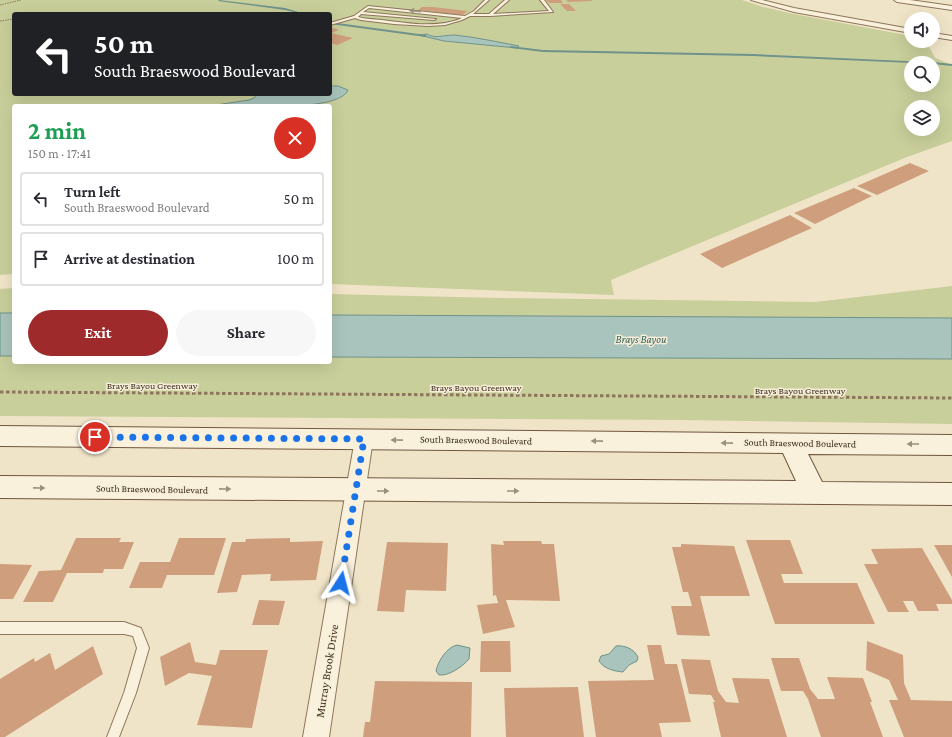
<!DOCTYPE html>
<html lang="en">
<head>
<meta charset="utf-8">
<style>
	:root { --surface:#fff; --page:#f7f7f7; --text:#2b2b33; --muted:#7c7c81; --line:#e1e1e2; --accent:#9e2a2b }
	body { margin:0; font-family:"Crimson Pro",serif; background:var(--page); color:var(--text); height:100vh; display:flex; flex-direction:column; font-size:15px; white-space:nowrap }
	* { box-sizing:border-box; margin:0 }
	p { font-size:13px; color:var(--muted) }
	.icon { flex:none; width:22px; height:22px; fill:none; stroke:currentColor; stroke-width:2; stroke-linecap:round; stroke-linejoin:round }
	.map { position:relative; flex:1; overflow:hidden }
	.sheet { position:absolute; left:12px; top:104px; width:320px; height:260px; display:flex; flex-direction:column; background:var(--surface); border-radius:4px; box-shadow:0 4px 16px #0002 }
	.sheet>* { flex:none }
	.guide { position:absolute; left:12px; top:12px; width:320px; height:84px; border-radius:4px; box-shadow:0 4px 16px #0002; background:#202124; color:#fff; overflow:hidden }
	.controls { position:absolute; left:904px; top:12px; display:grid; gap:8px }
	.controls a { display:grid; place-items:center; width:36px; height:36px; border-radius:50%; background:var(--surface); box-shadow:0 4px 16px #0002; font-size:20px }
	.pin { position:absolute; display:grid; place-items:center; width:34px; height:34px; color:#fff; margin:-17px; border:2px solid #fff; border-radius:50%; box-shadow:0 1px 4px #0007 }
	.me { position:absolute; width:44px; margin:-22px; rotate:9deg; stroke-linejoin:round; filter:drop-shadow(0 0 3px #0008) }
	.turn { display:flex; align-items:center; gap:14px; height:84px; padding:0 16px; font-size:18px }
	.turn .icon { width:52px; height:52px; stroke-width:2.5 }
	.turn b { display:block; font-size:28px; line-height:34px }
	.round { display:grid; place-items:center; flex:none; width:42px; height:42px; border-radius:21px; background:var(--page) }
	.head { display:flex; align-items:center; justify-content:space-between; height:68px; padding:0 16px }
	h1 { font-size:24px; font-weight:700; line-height:30px; color:#1e9e55 }
	.action { display:flex; gap:8px; margin-top:auto; padding:8px 16px }
	.action a { flex:1; height:46px; border-radius:24px; background:var(--accent); color:#fff; font-size:16px; font-weight:700; line-height:46px; text-align:center }
	.action a+a { background:var(--page); color:var(--text) }
	ul { padding:0; list-style:none }
	li { display:flex; align-items:center; gap:12px; height:54px; margin:0 8px 6px; padding:0 8px; border:2px solid var(--line); border-radius:4px }
	li div { flex:1 }
	li b { display:block; font-size:15px }
	li em { font-style:normal }
	.map>svg:first-child { display:block }
	.green { fill:#c9cf9b; fill-rule:evenodd }
	.water { fill:#a9c4bc; stroke:#6f938a }
	.lines { fill:none; stroke-linecap:round; stroke-linejoin:round }
	.stream { fill:#6f938a; fill-rule:evenodd }
	.building { fill:#cf9f7d }
	.service-casing { stroke:#8d765c; stroke-width:2 }
	.minor-casing { stroke:#8d765c; stroke-width:2 }
	.secondary-casing { stroke:#6f573f; stroke-width:2 }
	.path-far1 { stroke:#8d765c; stroke-width:1; stroke-dasharray:1.5 1; stroke-linecap:butt }
	.path { stroke:#8d765c; stroke-width:3; stroke-dasharray:3.5 2.5; stroke-linecap:butt }
	.service { fill:#faf1dc; fill-rule:evenodd }
	.minor { fill:#faf1dc; fill-rule:evenodd }
	.secondary { fill:#faf1dc; fill-rule:evenodd }
	.oneway { fill:#9c907e }
	.route { stroke:#1a73e8; stroke-width:7; stroke-dasharray:0 12.6 }
	.labels { text-anchor:middle; dominant-baseline:central; stroke-width:3; stroke-linejoin:round; paint-order:stroke }
	.street-label { font-size:10px; fill:#3d2e20; stroke:#f7eed8 }
	.water-label { font-size:11px; font-style:italic; fill:#2f5d5a; stroke:#f7eed8 }
	.near-street-label { font-size:12px; fill:#3d2e20; stroke:#f7eed8 }
</style>
</head>
<body>
<div class="map">
<svg width="952" height="737" viewBox="0 0 952 737">
	<rect width="100%" height="100%" fill="#f0e4c8"/>
	<g class="green">
		<path d="M0 0H742L760 6 789 13 911 36V41H926L935 58 952 65V141L907 157 611 280 614 295 330 284V106H14V274L0 275ZM14 14H330V94H14ZM911 63H933V85H911ZM911 107H933V129H911Z"/>
		<path d="M952 286V424L681 420 0 416V289L14 288V362H330V294L500 298 815 302Z"/>
	</g>
	<g class="water">
		<path d="M427 34C434 39 445 35 454 35 476 37 497 42 519 46L517 48 444 41 419 35Z"/>
		<path d="M330 86H338L348 90C339 113 233 106 209 106L249 100 254 98 257 94H330Z"/>
		<rect x="0" y="313" width="14" height="43"/>
		<path d="M330 315 952 318V359L330 357Z"/>
		<path d="M457 645 470 648 469 659C462 667 449 676 439 675L436 671C438 661 447 647 457 645Z"/>
		<path d="M616 646C625 645 634 649 638 657L637 661 629 665 623 672C614 671 604 669 599 661L601 656 609 654Z"/>
	</g>
	<g class="lines">
		<g class="stream">
			<path d="M218 1 219 0 285 8 305 14H302L285 10Z"/>
			<path d="M330 22 426 35 427 36 426 37 330 24Z"/>
			<path d="M510 46 543 50 753 54 928 62 929 63H912L753 56 543 52 511 48Z"/>
			<path d="M933 62 952 64V66L933 64V63H932Z"/>
		</g>
	</g>
	<g class="building">
		<path d="M546 0H561L563 3H549Z"/>
		<path d="M566 0H592V1L568 2Z"/>
		<path d="M560 4H569L576 11H567Z"/>
		<path d="M422 7H433L468 11 462 15 418 10Z"/>
		<path d="M333 28 339 30 331 33 353 38 337 45 330 43V30Z"/>
		<path d="M910 163 929 171 877 195 857 186Z"/>
		<path d="M854 188 872 196 815 224 794 213Z"/>
		<path d="M790 215 812 228 722 268 700 254Z"/>
		<path d="M76 538H121L119 542H134L123 569H104L103 573H67L53 602H23L39 571 61 570Z"/>
		<path d="M179 538H226L214 575H167L162 588H129L140 562H170Z"/>
		<path d="M290 538V542L323 541 316 580 270 581 271 574 242 575 237 592 217 593 232 542H245L246 539Z"/>
		<path d="M746 540H790L803 574H781L784 583H857L875 624H775Z"/>
		<path d="M503 541H541L542 544H554L560 601 506 600 515 627 483 634 477 605 498 603 496 595 493 596 491 544 504 545Z"/>
		<path d="M387 542 448 543 446 591 406 590 404 612 377 611Z"/>
		<path d="M681 544 734 546 750 596H700L710 636 677 635 671 606H692L688 592H683L672 547H681Z"/>
		<path d="M934 545H952V577Z"/>
		<path d="M922 548 952 600V604H936L939 611H918L913 601H903L909 612H888L864 564H878L871 549Z"/>
		<path d="M0 564 32 565 13 599H0Z"/>
		<path d="M259 600 285 601 279 625H252Z"/>
		<path d="M481 641H510L511 672H480Z"/>
		<path d="M867 641 903 655 904 683 911 700 952 701V737H904L889 700H898L889 680 866 670Z"/>
		<path d="M190 642 195 662 216 665 220 650H268L252 728 197 725 212 676 189 673 165 686 160 657Z"/>
		<path d="M647 645H661L665 664H677L691 722 659 723 662 737H596L588 681 654 680Z"/>
		<path d="M93 646 103 674 5 737H0V679L34 658 35 662 50 653 55 670Z"/>
		<path d="M771 658H799L810 689 818 699H835L827 677 863 678 872 702H870L883 737H821L808 699 803 691H781Z"/>
		<path d="M681 659 710 660 718 691 726 702 739 703 732 678 769 679 787 737H721L713 702H715L711 695 689 694Z"/>
		<path d="M375 681 472 682 471 737H363L365 722H370Z"/>
		<path d="M578 687 584 737H506L504 688Z"/>
	</g>
	<g class="lines">
		<g class="service-casing">
			<g id="service">
				<path d="M485 0H489L473 14H489L505 0H509L493 14 549 11 540 0H544L553 12 490 16H470L462 20 445 25 428 26 394 24 361 20 355 18 330 25V23L354 16 368 6 465 16 474 11ZM369 8 462 18C438 29 407 23 382 20 374 19 365 19 358 17L361 14 434 20 436 19 363 12Z"/>
				<path d="M0 622H124L141 628 149 648 136 693 119 737H107L124 693 137 648 133 636 124 634H0Z"/>
			</g>
		</g>
		<g class="minor-casing">
			<g id="minor">
				<path d="M751 0H762L794 8 911 29V33L794 12Z"/>
				<path d="M894 0H910L952 6V10L897 2Z"/>
				<path d="M933 33 952 36V40L933 37Z"/>
				<path d="M364 432 370 434 373 439 329 737H303L355 439 358 434Z"/>
			</g>
		</g>
		<g class="secondary-casing">
			<path id="secondary" d="M0 426 952 435V455L808 454 822 482 952 483V505L0 498V476L796 481 783 453 0 446Z"/>
		</g>
		<g class="path-far1">
			<path d="M0 5 21 0"/>
			<path d="M0 21 14 19"/>
		</g>
		<path class="path" d="M0 392 952 398"/>
		<use href="#service" class="service"/>
		<use href="#minor" class="minor"/>
		<use href="#secondary" class="secondary"/>
	</g>
	<defs><path id="oneway-solid" d="M-6-.8H1V-3.2L6.5 0L1 3.2V.8H-6Z"/></defs>
	<g class="oneway">
		<use href="#oneway-solid" transform="translate(415 11) rotate(-174)"/>
		<use href="#oneway-solid" transform="translate(397 440) rotate(-179)"/>
		<use href="#oneway-solid" transform="translate(597 441) rotate(-179)"/>
		<use href="#oneway-solid" transform="translate(727 443) rotate(-179)"/>
		<use href="#oneway-solid" transform="translate(913 444) rotate(-180)"/>
		<use href="#oneway-solid" transform="translate(39 488) rotate(1)"/>
		<use href="#oneway-solid" transform="translate(225 489) rotate(1)"/>
		<use href="#oneway-solid" transform="translate(383 491)"/>
		<use href="#oneway-solid" transform="translate(513 491)"/>
	</g>
	<g class="lines">
		<path class="route" d="M95 437 364 439 341 583"/>
	</g>
	<g class="labels">
		<g class="street-label">
			<text x="152" y="385">Brays Bayou Greenway</text>
			<text x="476" y="387">Brays Bayou Greenway</text>
			<text x="800" y="390">Brays Bayou Greenway</text>
			<text transform="translate(476 440) rotate(1)">South Braeswood Boulevard</text>
			<text transform="translate(800 443) rotate(1)">South Braeswood Boulevard</text>
			<text transform="translate(152 489) rotate(1)">South Braeswood Boulevard</text>
		</g>
		<g class="water-label">
			<text x="641" y="339">Brays Bayou</text>
		</g>
		<g class="near-street-label">
			<text transform="translate(327 671) rotate(-81)">Murray Brook Drive</text>
		</g>
	</g>
</svg>
<div class="controls">
<a><svg class="icon" aria-label="sound" viewBox="0 0 24 24"><path d="M4 9h4l5-4v14l-5-4H4zM17 9q2 3 0 6"/></svg></a>
<a><svg class="icon" aria-label="search" viewBox="0 0 24 24"><circle cx="10" cy="10" r="6"/><path d="M15 15l6 6"/></svg></a>
<a><svg class="icon" aria-label="layers" viewBox="0 0 24 24"><path d="M12 4l9 5-9 5-9-5zM3 14l9 5 9-5"/></svg></a>
</div>
<div class="pin" style="left:95px;top:437px;background:#d93025"><svg class="icon" aria-label="arrive" viewBox="0 0 24 24"><path d="M6 21V4h12l-3 4 3 4H6"/></svg></div>
<svg class="me" style="left:341px;top:583px" viewBox="-20 -20 40 40"><path d="M0-17L14 15 0 8-14 15z" fill="#1a73e8" stroke="#fff" stroke-width="4"/></svg>
<div class="guide">
<div class="turn"><svg class="icon" aria-label="left" viewBox="0 0 24 24"><path d="M17 20v-9H6M10 6l-5 5 5 5"/></svg><div><b>50 m</b>South Braeswood Boulevard</div></div>
</div>
<section class="sheet">
<div class="head"><div><h1>2 min</h1><p>150 m · 17:41</p></div><a class="round" style="background:#d93025;color:#fff"><svg class="icon" aria-label="close" viewBox="0 0 24 24"><path d="M6 6l12 12M18 6L6 18"/></svg></a></div>
<ul>
<li><svg class="icon" aria-label="left" viewBox="0 0 24 24"><path d="M17 20v-9H6M10 6l-5 5 5 5"/></svg><div><b>Turn left</b><p>South Braeswood Boulevard</p></div><em>50 m</em></li>
<li><svg class="icon" aria-label="arrive" viewBox="0 0 24 24"><path d="M6 21V4h12l-3 4 3 4H6"/></svg><div><b>Arrive at destination</b></div><em>100 m</em></li>
</ul>
<div class="action"><a>Exit</a><a>Share</a></div>
</section>
</div>
</body>
</html>
